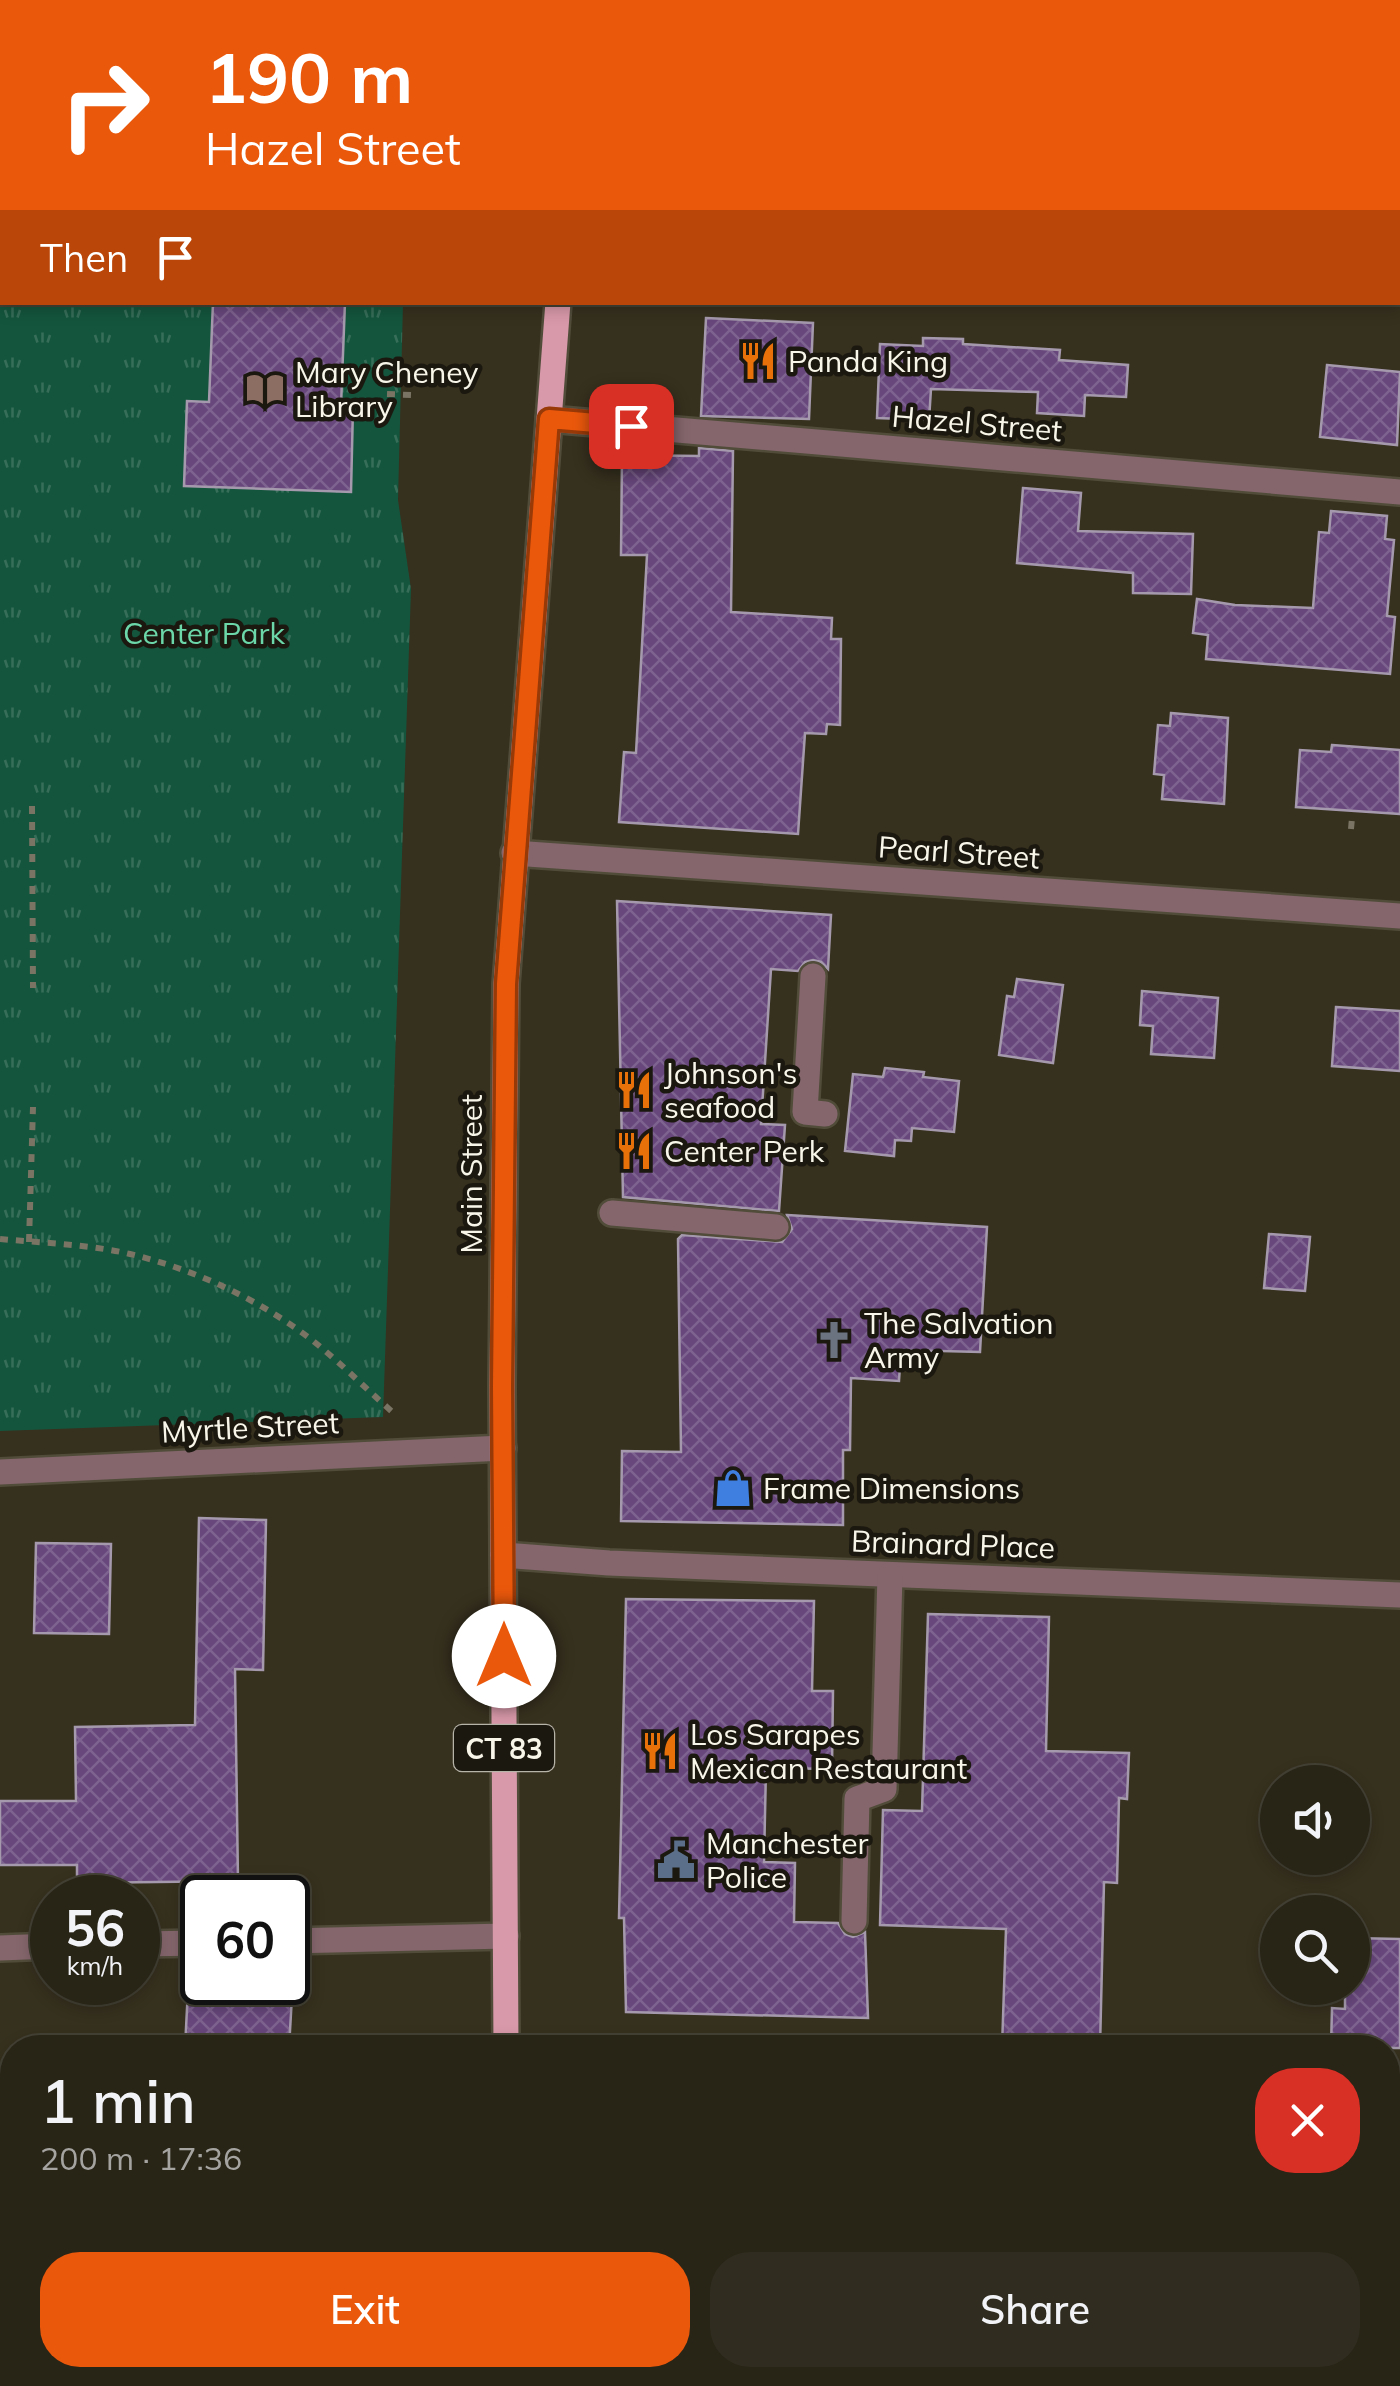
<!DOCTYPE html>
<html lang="en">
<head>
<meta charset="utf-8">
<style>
	:root { --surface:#282416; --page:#302c1f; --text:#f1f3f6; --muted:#a5a4a1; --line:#444135; --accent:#ea580c }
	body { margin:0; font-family:Mulish,sans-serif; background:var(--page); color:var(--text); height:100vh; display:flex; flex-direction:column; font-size:38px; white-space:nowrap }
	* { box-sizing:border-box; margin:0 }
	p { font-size:32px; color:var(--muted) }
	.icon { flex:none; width:55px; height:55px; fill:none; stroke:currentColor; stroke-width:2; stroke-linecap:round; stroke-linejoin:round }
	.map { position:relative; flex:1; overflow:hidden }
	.drawer { position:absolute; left:0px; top:2035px; width:1400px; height:352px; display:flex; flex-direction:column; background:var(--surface); border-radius:40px 40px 0 0; box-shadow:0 5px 15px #0003,0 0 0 2px var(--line) }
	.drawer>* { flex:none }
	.hud { position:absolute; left:0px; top:0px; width:1400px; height:305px; box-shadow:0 5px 15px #0003,0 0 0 2px var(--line); background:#ea580c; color:#fff; overflow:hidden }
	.buttons { position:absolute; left:1260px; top:1765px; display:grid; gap:20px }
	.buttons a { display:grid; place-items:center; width:110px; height:110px; border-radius:50%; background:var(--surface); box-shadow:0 5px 15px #0003,0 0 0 2px var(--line); font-size:50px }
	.speed { position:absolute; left:30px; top:1875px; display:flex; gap:20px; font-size:50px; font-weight:700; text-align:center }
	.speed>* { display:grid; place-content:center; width:130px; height:130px; border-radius:50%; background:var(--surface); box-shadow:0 5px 15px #0003,0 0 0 2px var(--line); line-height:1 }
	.speed small { font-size:25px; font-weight:400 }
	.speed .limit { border:5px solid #111; border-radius:15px; background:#fff; color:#111 }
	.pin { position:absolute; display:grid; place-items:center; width:85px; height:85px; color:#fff; margin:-42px; border-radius:20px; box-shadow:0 5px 15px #0006 }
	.me { position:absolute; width:110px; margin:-55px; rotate:0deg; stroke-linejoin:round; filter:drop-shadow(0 0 8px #0008) }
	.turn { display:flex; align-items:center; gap:35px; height:210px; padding:0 40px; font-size:45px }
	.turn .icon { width:130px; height:130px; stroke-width:2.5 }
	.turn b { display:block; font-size:70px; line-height:85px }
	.then { display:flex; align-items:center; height:95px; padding:0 40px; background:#0003; gap:20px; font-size:38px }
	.round { display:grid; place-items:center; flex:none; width:105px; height:105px; border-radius:40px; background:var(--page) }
	.overview { display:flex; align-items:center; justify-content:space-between; height:170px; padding:0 40px }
	h1 { font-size:60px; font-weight:600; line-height:75px }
	.action { display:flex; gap:20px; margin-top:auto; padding:20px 40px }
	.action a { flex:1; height:115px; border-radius:40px; background:var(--accent); color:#fff; font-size:40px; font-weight:600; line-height:115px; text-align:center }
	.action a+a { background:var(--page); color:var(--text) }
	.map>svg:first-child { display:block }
	.park { fill:url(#park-tufts) }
	.building { fill:url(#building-cross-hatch); stroke:#a59aad; stroke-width:2.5 }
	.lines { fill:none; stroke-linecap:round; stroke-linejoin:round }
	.minor-casing { stroke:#514c3a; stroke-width:30 }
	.major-casing { stroke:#514c3a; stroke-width:30 }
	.path { stroke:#797464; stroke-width:6; stroke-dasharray:8 8; stroke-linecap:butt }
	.minor { stroke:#85666d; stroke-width:25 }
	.major { stroke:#d899aa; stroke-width:25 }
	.route-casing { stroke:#983908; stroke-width:25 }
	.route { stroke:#ea580c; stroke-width:18 }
	.labels { text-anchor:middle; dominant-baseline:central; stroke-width:9; stroke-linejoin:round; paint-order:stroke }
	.shield { fill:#1b1810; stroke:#b6b3a8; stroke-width:2.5 }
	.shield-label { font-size:28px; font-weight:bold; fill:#f8f5e9 }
	.poi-label { font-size:30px; fill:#f8f5e9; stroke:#1b1810; text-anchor:start }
	.street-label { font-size:30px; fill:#f8f5e9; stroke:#1b1810 }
	.park-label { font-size:30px; fill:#6cd8aa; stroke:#1b1810 }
</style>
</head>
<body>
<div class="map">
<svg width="1400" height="2386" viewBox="0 0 1400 2386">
	<defs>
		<pattern id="park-tufts" width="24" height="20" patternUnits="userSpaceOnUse" patternTransform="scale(2.5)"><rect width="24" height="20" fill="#14553d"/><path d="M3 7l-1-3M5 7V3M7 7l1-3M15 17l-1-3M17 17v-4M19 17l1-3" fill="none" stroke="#376e59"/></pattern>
		<pattern id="building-cross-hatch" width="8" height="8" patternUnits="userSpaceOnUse" patternTransform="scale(2.5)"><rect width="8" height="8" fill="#68477c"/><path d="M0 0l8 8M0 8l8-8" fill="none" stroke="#7e628f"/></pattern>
	</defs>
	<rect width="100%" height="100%" fill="#36301e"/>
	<g class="park">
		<path d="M0 0H412L2 2V302L403 303 398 500 411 589 383 1417 0 1431Z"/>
		<path d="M854 0V2L658 1V0Z"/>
	</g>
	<g class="building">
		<path d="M213 302H345L341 406 353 407 351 492 184 486 187 401 209 402Z"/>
		<path d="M706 318 813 323 809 419 701 416Z"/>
		<path d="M923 338 963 339V344L1060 350 1059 360 1128 365 1126 397 1085 395 1084 416 1037 413 1038 392 931 389 929 420 877 418 880 344 923 346Z"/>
		<path d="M1327 365 1400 372 1397 445 1320 437Z"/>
		<path d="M699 448 733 451 731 612 832 618 831 639H841L840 725 827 724 826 734 805 733 798 834 619 822 624 752 636 753 647 555H621L622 455 699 456Z"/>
		<path d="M1023 488 1081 493 1078 531 1193 534 1191 594 1133 593V573L1017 563Z"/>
		<path d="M1331 511 1387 516 1385 539 1394 540 1387 616 1395 617 1390 674 1206 659 1208 635 1193 633 1197 599 1235 605 1313 608 1319 532 1329 533Z"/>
		<path d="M1171 713 1228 718 1224 804 1162 799 1164 775 1154 774 1158 725 1170 726Z"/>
		<path d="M1332 745 1400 750V814L1296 807 1300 750 1331 752Z"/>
		<path d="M617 901 831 915 828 969 821 962 813 960 805 962 798 971 771 969 761 1124 785 1125 779 1211 623 1197Z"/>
		<path d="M1017 979 1063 985 1053 1063 999 1055 1007 996 1014 997Z"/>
		<path d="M1142 991 1218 998 1214 1058 1151 1054 1153 1026 1140 1025Z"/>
		<path d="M1336 1007 1400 1011V1071L1332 1066Z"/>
		<path d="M885 1068 924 1072 923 1077 959 1081 954 1132 912 1128 911 1141 895 1140 894 1156 845 1151 853 1074 883 1077Z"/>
		<path d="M787 1215 987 1227 980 1352 901 1350 899 1381 851 1378 850 1450H843V1525L621 1521 622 1451 681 1452 678 1239 682 1235 782 1242 792 1229Z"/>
		<path d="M1269 1234 1310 1237 1305 1291 1264 1288Z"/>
		<path d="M199 1518 266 1520 263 1670 235 1669 238 1881 77 1883V1865H0V1801H76L75 1727 195 1725Z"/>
		<path d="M36 1543 111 1544 109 1634 34 1633Z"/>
		<path d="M626 1599 814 1601 812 1691H833L832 1769 766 1768 764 1862 795 1863 794 1922 838 1923 845 1934 853 1937 865 1932 868 2018 626 2012 624 1918H619Z"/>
		<path d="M928 1614 1049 1617 1046 1751 1129 1753 1127 1799 1119 1798 1117 1883 1104 1882 1100 2048H1002L1006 1929 880 1925 883 1810 922 1811Z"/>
		<path d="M1352 1938 1400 1939V2048H1331L1332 2008 1345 2009V1988H1352Z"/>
		<path d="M188 1989 292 1996 289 2048H185Z"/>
	</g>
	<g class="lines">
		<g class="minor-casing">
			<g id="minor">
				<path d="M549 419 1400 492"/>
				<path d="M514 853 1400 916"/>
				<path d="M813 976 805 1112 825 1114"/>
				<path d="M612 1213 776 1227"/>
				<path d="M0 1472 503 1448"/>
				<path d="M503 1555 609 1563 1400 1595"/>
				<path d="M854 1921 857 1799 884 1789 890 1575"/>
				<path d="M288 1941 506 1936"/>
				<path d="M138 1944 202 1943"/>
				<path d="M0 1948 52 1946"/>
				<path d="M1388 2168H1400"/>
			</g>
		</g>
		<g class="major-casing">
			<g id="major">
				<path d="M585 2V0"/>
				<path d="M506 2048 502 1387 506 984 558 302"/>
				<path d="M507 2375V2386"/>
			</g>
		</g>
		<g class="path">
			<path d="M387 394 412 395"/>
			<path d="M32 806 33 988"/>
			<path d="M1351 829 1352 818"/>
			<path d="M0 1239C43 1243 87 1244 130 1254 189 1268 247 1294 297 1329 333 1354 363 1387 396 1415"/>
			<path d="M29 1242 33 1107"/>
		</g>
		<use href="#minor" class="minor"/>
		<use href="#major" class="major"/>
	</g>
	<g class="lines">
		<g class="route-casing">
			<path id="route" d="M504 1656 502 1387 506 984 549 419 631 426"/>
		</g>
		<use href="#route" class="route"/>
	</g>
	<defs>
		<g id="restaurant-bare" transform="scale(3)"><path d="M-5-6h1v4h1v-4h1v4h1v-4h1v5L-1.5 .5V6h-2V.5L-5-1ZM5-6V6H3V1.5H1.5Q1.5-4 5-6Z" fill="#e8710a" stroke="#1b1810" stroke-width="2.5" paint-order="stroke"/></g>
		<g id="library-bare" transform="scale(3)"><path d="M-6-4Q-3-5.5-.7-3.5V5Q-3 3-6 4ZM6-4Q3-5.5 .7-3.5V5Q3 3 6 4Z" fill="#8d6e63" stroke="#1b1810" stroke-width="2.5" paint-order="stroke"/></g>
		<g id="church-bare" transform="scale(3)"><path d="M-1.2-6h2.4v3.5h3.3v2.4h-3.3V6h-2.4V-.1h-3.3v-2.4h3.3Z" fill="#6b7280" stroke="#1b1810" stroke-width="2.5" paint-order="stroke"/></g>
		<g id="shop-bare" transform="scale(3)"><path d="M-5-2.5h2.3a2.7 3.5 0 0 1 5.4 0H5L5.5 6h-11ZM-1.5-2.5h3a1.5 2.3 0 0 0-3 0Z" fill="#3f7fe0" stroke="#1b1810" stroke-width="2.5" paint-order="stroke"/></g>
		<g id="civic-bare" transform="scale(3)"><path d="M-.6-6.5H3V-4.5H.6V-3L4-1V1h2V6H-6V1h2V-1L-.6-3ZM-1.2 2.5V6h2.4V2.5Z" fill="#5c6f8a" stroke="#1b1810" stroke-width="2.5" paint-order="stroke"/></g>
	</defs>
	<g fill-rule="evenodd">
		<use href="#restaurant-bare" x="758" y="361"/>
		<use href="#library-bare" x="265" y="389"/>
		<use href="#restaurant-bare" x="634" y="1090"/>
		<use href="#restaurant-bare" x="634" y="1151"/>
		<use href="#church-bare" x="834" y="1340"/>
		<use href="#shop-bare" x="733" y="1488"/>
		<use href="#restaurant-bare" x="660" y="1751"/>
		<use href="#civic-bare" x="676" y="1860"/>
	</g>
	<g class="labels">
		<rect class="shield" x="454" y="1725" width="100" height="46" rx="8"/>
		<g class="shield-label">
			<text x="504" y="1748">CT 83</text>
		</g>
		<g class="poi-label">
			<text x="788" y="361">Panda King</text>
			<text x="295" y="372">Mary Cheney<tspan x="295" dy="34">Library</tspan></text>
			<text x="664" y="1073">Johnson's<tspan x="664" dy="34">seafood</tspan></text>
			<text x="664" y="1151">Center Perk</text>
			<text x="864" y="1323">The Salvation<tspan x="864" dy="34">Army</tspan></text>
			<text x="763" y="1488">Frame Dimensions</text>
			<text x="690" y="1734">Los Sarapes<tspan x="690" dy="34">Mexican Restaurant</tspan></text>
			<text x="706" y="1843">Manchester<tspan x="706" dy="34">Police</tspan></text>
		</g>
		<g class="street-label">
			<text transform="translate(977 423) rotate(5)">Hazel Street</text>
			<text transform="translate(959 852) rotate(4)">Pearl Street</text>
			<text transform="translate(471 1174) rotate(-90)">Main Street</text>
			<text transform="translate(250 1427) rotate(-3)">Myrtle Street</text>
			<text transform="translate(953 1544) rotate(2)">Brainard Place</text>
		</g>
		<g class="park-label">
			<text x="204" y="633">Center Park</text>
		</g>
	</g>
</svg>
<div class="buttons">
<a><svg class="icon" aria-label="sound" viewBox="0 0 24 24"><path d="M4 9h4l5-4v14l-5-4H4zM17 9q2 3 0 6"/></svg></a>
<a><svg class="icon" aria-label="search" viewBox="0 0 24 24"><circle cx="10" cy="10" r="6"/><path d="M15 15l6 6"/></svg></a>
</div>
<div class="speed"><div>56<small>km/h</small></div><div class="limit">60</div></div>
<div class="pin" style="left:631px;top:426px;background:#d93025"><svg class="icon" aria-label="arrive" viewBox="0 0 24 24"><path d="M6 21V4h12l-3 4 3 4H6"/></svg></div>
<svg class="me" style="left:504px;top:1656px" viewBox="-20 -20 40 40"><circle r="19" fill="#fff"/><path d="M0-13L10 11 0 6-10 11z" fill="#ea580c"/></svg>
<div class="hud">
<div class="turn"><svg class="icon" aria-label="right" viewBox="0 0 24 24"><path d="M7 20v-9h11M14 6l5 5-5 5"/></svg><div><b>190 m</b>Hazel Street</div></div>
<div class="then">Then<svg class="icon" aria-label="arrive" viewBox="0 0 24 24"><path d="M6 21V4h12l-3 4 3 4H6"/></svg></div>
</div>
<section class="drawer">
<div class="overview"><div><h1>1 min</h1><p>200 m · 17:36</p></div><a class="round" style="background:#d93025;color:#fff"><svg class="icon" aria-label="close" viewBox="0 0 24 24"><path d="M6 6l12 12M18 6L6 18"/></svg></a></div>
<div class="action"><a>Exit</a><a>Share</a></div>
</section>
</div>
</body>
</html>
